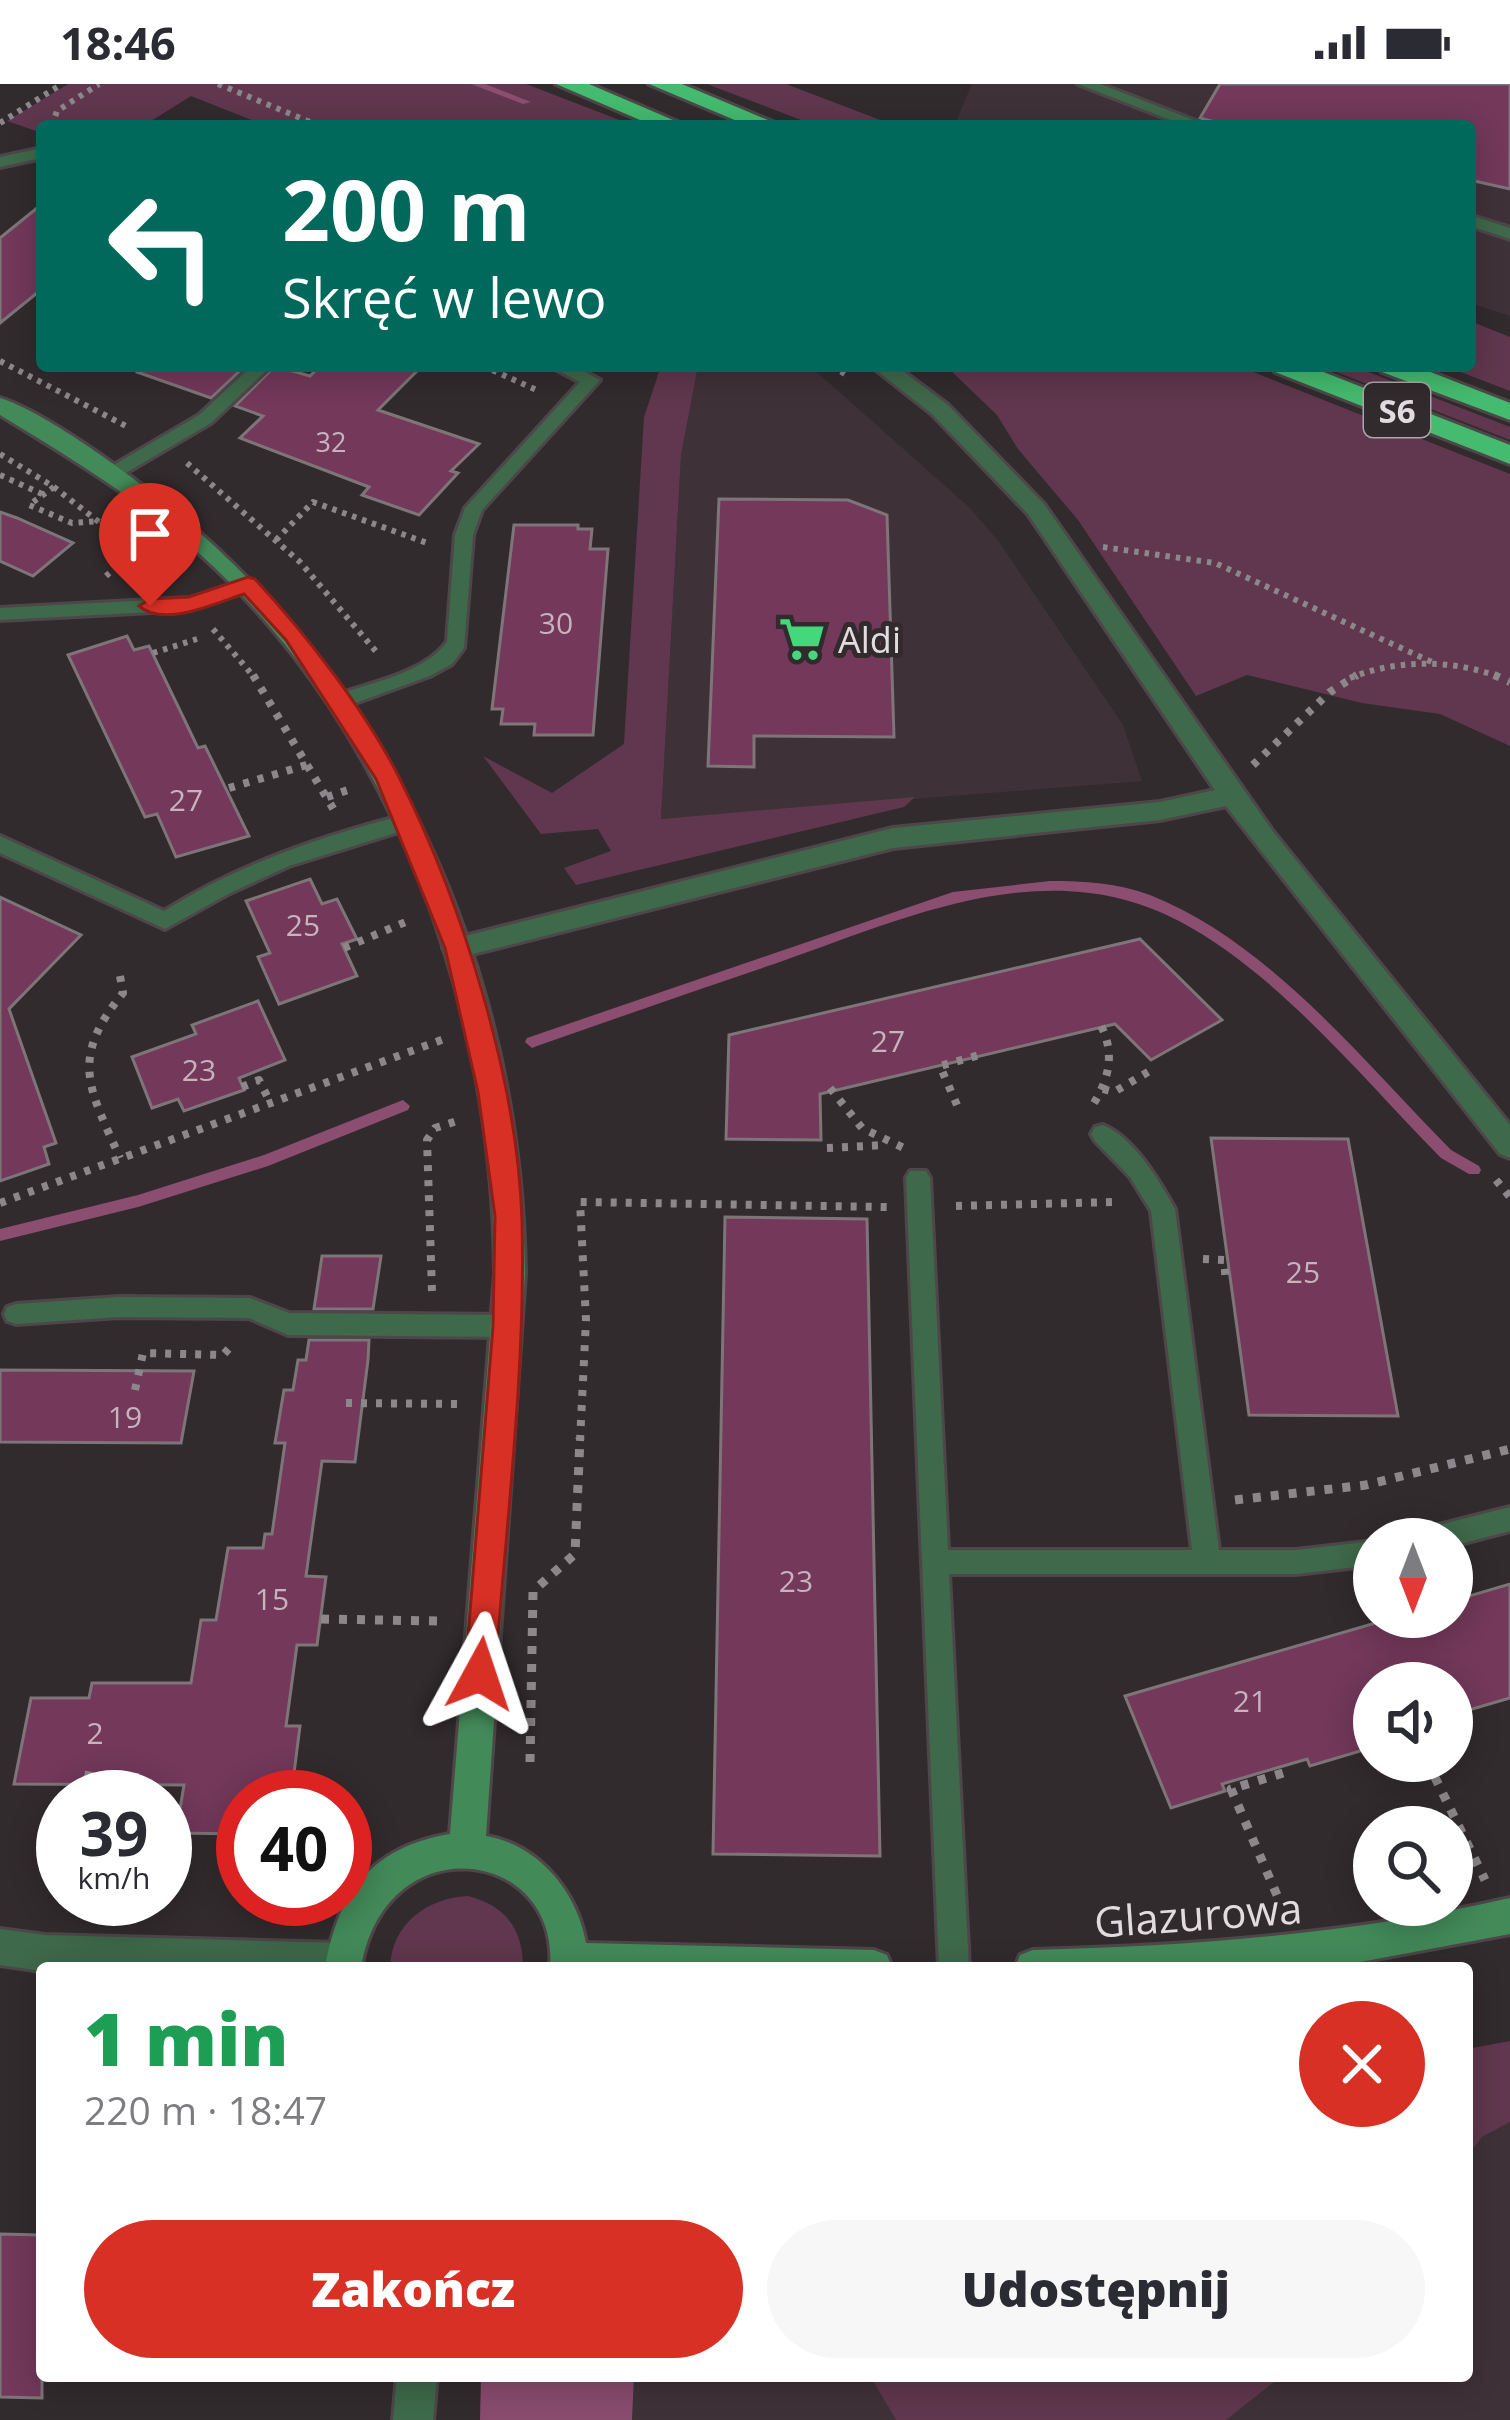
<!DOCTYPE html>
<html lang="pl">
<head>
<meta charset="utf-8">
<style>
	:root { --surface:#fff; --page:#f7f7f7; --text:#2b2b33; --muted:#7c7c81; --accent:#d93025 }
	body { margin:0; font-family:"Open Sans",sans-serif; background:var(--page); color:var(--text); height:100vh; display:flex; flex-direction:column; font-size:45px; white-space:nowrap }
	* { box-sizing:border-box; margin:0 }
	p { font-size:39px; color:var(--muted) }
	.icon { flex:none; width:66px; height:66px; fill:none; stroke:currentColor; stroke-width:2; stroke-linecap:round; stroke-linejoin:round }
	.map { position:relative; flex:1; overflow:hidden }
	.details { position:absolute; left:36px; top:1878px; width:1437px; height:420px; display:flex; flex-direction:column; background:var(--surface); border-radius:12px; box-shadow:0 6px 30px #0003 }
	.details>* { flex:none }
	.top-card { position:absolute; left:36px; top:36px; width:1440px; height:252px; border-radius:12px; box-shadow:0 6px 30px #0003; background:#00695c; color:#fff; overflow:hidden }
	.needle { width:78px; rotate:180deg }
	.buttons { position:absolute; left:1353px; top:1434px; display:grid; gap:24px }
	.buttons a { display:grid; place-items:center; width:120px; height:120px; border-radius:50%; background:var(--surface); box-shadow:0 6px 30px #0003; font-size:60px }
	.speed { position:absolute; left:36px; top:1686px; display:flex; gap:24px; font-size:60px; font-weight:700; text-align:center }
	.speed>* { display:grid; place-content:center; width:156px; height:156px; border-radius:50%; background:var(--surface); box-shadow:0 6px 30px #0003; line-height:1 }
	.speed small { font-size:30px; font-weight:400 }
	.speed .limit { border:18px solid #d22; background:#fff; color:#111 }
	.pin { position:absolute; display:grid; place-items:center; width:102px; height:102px; color:#fff; margin:-123px -51px; border-radius:50% 50% 50% 0; rotate:-45deg; box-shadow:0 0 12px #0007 }
	.pin .icon { rotate:45deg }
	.me { position:absolute; width:132px; margin:-66px; rotate:5deg; stroke-linejoin:round; filter:drop-shadow(0 0 9px #0008) }
	.turn { display:flex; align-items:center; gap:42px; height:252px; padding:0 48px; font-size:54px }
	.turn .icon { width:156px; height:156px; stroke-width:2.5 }
	.turn b { display:block; font-size:84px; line-height:102px }
	.round { display:grid; place-items:center; flex:none; width:126px; height:126px; border-radius:63px; background:var(--page) }
	.head { display:flex; align-items:center; justify-content:space-between; height:204px; padding:0 48px }
	h1 { font-size:72px; font-weight:800; line-height:90px; color:#1e9e55 }
	.cta { display:flex; gap:24px; margin-top:auto; padding:24px 48px }
	.cta a { flex:1; height:138px; border-radius:72px; background:var(--accent); color:#fff; font-size:48px; font-weight:800; line-height:138px; text-align:center }
	.cta a+a { background:var(--page); color:var(--text) }
	.status { display:flex; justify-content:space-between; align-items:center; height:84px; padding:0 60px; background:var(--surface); direction:ltr }
	.status svg { height:33px; fill:currentColor }
	.map>svg:first-child { display:block }
	.built { fill:#3f3138 }
	.green { fill:#60374e }
	.forest { fill:#894b6e }
	.lines { fill:none; stroke-linecap:round; stroke-linejoin:round }
	.stream { fill:#8b4e70; fill-rule:evenodd }
	.building { fill:#73385a; stroke:#7d7578; stroke-width:3 }
	.lane-casing { stroke:#4e474a; stroke-width:6 }
	.street-casing { stroke:#4e474a; stroke-width:6 }
	.secondary-casing { stroke:#4e474a; stroke-width:6 }
	.highway-casing { stroke:#4e474a; stroke-width:6 }
	.path-far2 { stroke:#8c878a; stroke-width:6; stroke-dasharray:4.5 6; stroke-linecap:butt }
	.path-far1 { stroke:#8c878a; stroke-width:8; stroke-dasharray:6 9; stroke-linecap:butt }
	.path { stroke:#8c878a; stroke-width:9; stroke-dasharray:8 10; stroke-linecap:butt }
	.lane { fill:#3e694a; fill-rule:evenodd }
	.street { fill:#3e694a; fill-rule:evenodd }
	.secondary { fill:#438a59; fill-rule:evenodd }
	.highway { fill:#44bb6e; fill-rule:evenodd }
	.route { fill:#d93025; stroke:#8d1f18; stroke-width:3 }
	.labels { text-anchor:middle; dominant-baseline:central; stroke-width:10; stroke-linejoin:round; paint-order:stroke }
	.far-number-label { font-size:27px; fill:#c6b3be }
	.number-label { font-size:30px; fill:#c6b3be }
	.shield { fill:#322b2e; stroke:#aca7aa; stroke-width:3 }
	.shield-label { font-size:33px; font-weight:bold; fill:#e1dcdf }
	.poi-label { font-size:36px; fill:#e1dcdf; stroke:#322b2e; text-anchor:start }
	.near-street-label { font-size:42px; fill:#e1dcdf; stroke:#322b2e }
</style>
</head>
<body>
<div class="status"><b>18:46</b><svg viewBox="0 0 49 12"><path d="M0 12V9h3v3zM5 12V6h3v6zM10 12V3h3v9zM15 12V0h3v12zM26 1h20v11H26zM47 4h2v5h-2z"/></svg></div>
<div class="map">
<svg width="1510" height="2336" viewBox="0 0 1510 2336">
	<rect width="100%" height="100%" fill="#322b2e"/>
	<g class="built">
		<path d="M972 0H1510V232L1470 219V42H954Z"/>
		<path d="M698 282H810L970 424 999 458 1123 641 1142 697 661 735 681 371Z"/>
		<path d="M1510 2038V2336H1226L1282 2292H1467V2073L1482 2053Z"/>
		<path d="M634 2292H870L896 2336H632Z"/>
	</g>
	<g class="green">
		<path d="M68 0H526L635 42H267L191 12 143 42H42V49L7 37Z"/>
		<path d="M707 0H786L896 42H817Z"/>
		<path d="M1470 237 1510 253V307L1445 282H1470Z"/>
		<path d="M661 282H698L681 371 661 735 915 713 904 723 576 801 564 784 611 767 598 745 541 750 483 672 552 709 624 660 644 333Z"/>
		<path d="M946 282H1238L1510 390V662L1440 630 1362 619 1247 591 1196 612 1078 436 1018 365 997 331Z"/>
		<path d="M1321 282H1353L1510 343V356Z"/>
		<path d="M468 1812C506 1822 523 1845 523 1884H390C391 1840 427 1814 468 1812Z"/>
		<path d="M1510 1957V2038L1482 2053 1467 2073V1965Z"/>
		<path d="M870 2292H1282L1226 2336H896Z"/>
	</g>
	<path class="forest" d="M481 2292H634L632 2336H480Z"/>
	<g class="lines">
		<g class="stream">
			<path d="M471 0H485L531 18 523 20Z"/>
			<path d="M1050 797C1084 797 1118 799 1150 811 1269 858 1363 977 1451 1066L1479 1082 1481 1086 1479 1090H1469L1441 1074C1363 995 1278 889 1179 837 1047 767 906 834 777 879 697 906 617 934 537 962L532 964 525 958 527 954 953 808Z"/>
			<path d="M403 1016 410 1022 408 1026 268 1082 138 1123 0 1157V1145L138 1111 264 1071Z"/>
		</g>
	</g>
	<g class="building">
		<path d="M1220 0H1510V105L1470 96V42H1229L1200 34Z"/>
		<path d="M42 120V205L0 239V154Z"/>
		<path d="M139 282H245L211 314 137 288Z"/>
		<path d="M275 282 310 292 320 282H422L378 326 479 360 451 387 458 389 419 431 362 411 369 403 240 354 263 332 235 322Z"/>
		<path d="M719 415 848 416 887 431 894 653 754 652V683L708 682Z"/>
		<path d="M0 428 17 434 73 459 33 492 0 477Z"/>
		<path d="M514 441H578V445H592L590 465H608L593 651H534L535 640H501L503 625H492Z"/>
		<path d="M127 552 134 566 149 562 198 664 205 662 249 752 176 773 157 730 145 733 68 571Z"/>
		<path d="M310 795 322 820 337 815 357 855 342 860 357 892 279 920 258 873 270 869 246 817Z"/>
		<path d="M0 813 81 851 9 925 56 1059 44 1063 49 1080 0 1097Z"/>
		<path d="M1140 855 1222 936 1151 976 1115 940 820 1010 821 1056 726 1055 729 951Z"/>
		<path d="M258 917 285 976 239 994 244 1006 184 1027 178 1015 152 1024 132 973 196 950 192 941Z"/>
		<path d="M1211 1054 1348 1055 1398 1332 1249 1331Z"/>
		<path d="M725 1133 867 1135 880 1772 713 1770Z"/>
		<path d="M322 1172H381L373 1225H314Z"/>
		<path d="M309 1256H369L368 1276 355 1378 322 1377 306 1492 326 1493 317 1561H297L286 1642H300L291 1713H243V1750L176 1749 184 1701 14 1700 31 1614H89L92 1599H191L201 1536H216L228 1464H263L265 1450H272L285 1359H275L284 1306H293L298 1276H306Z"/>
		<path d="M0 1286 194 1287 181 1359 0 1358Z"/>
		<path d="M1510 1500V1614L1452 1631V1599H1374V1663L1310 1682 1307 1675 1222 1700 1225 1707 1171 1724 1125 1612 1396 1533H1452V1517Z"/>
		<path d="M0 2150 42 2151V2314L0 2313Z"/>
	</g>
	<g class="lines">
		<g class="lane-casing">
			<g id="lane">
				<path d="M1078 0H1100L1209 42H1186Z"/>
				<path d="M42 64V74L0 83V73Z"/>
				<path d="M1470 131 1510 144V155L1470 142Z"/>
				<path d="M252 282H271L211 339 119 393H107V385L199 331Z"/>
				<path d="M550 282H574L600 296 482 426 473 451 464 564 452 580 430 592 347 622H333V612C369 599 423 590 447 558L455 451 465 424 580 298Z"/>
				<path d="M247 495 257 501 254 505 191 526 0 536V524L190 514Z"/>
				<path d="M408 730 418 738 415 743 289 782 230 809 165 845 0 769V752L164 827C239 780 322 752 408 730Z"/>
				<path d="M1103 1041C1134 1054 1159 1096 1175 1125L1219 1466H1296L1374 1457V1481L1296 1490H949L969 1884H939L906 1094 910 1087H926L930 1094 948 1466H1192L1151 1127 1130 1093 1095 1057 1091 1050 1095 1043Z"/>
				<path d="M119 1213 250 1214 289 1229 507 1231 516 1235 519 1242 516 1249 507 1253 288 1251 249 1234 119 1233 16 1240 7 1237 4 1230 7 1223 16 1220Z"/>
				<path d="M1510 1423V1447L1452 1462V1455H1418L1422 1447 1431 1443Z"/>
			</g>
		</g>
		<g class="street-casing">
			<g id="street">
				<path d="M871 282H896L948 321 1044 420 1274 749 1510 1041V1074L1500 1070 1226 722 1160 736 893 764 457 874 447 871 443 864 447 857 457 854 893 744 1160 718 1215 706 1028 430 932 330Z"/>
				<path d="M0 1845 45 1851 342 1859 355 1864 360 1877 357 1884 42 1887 0 1881Z"/>
				<path d="M397 2292H437L433 2336H393Z"/>
			</g>
		</g>
		<g class="secondary-casing">
			<g id="secondary">
				<path d="M0 314C43 327 125 387 161 416 396 603 521 891 525 1190L486 1752C539 1761 577 1808 586 1859L874 1866 887 1871 892 1884H550C560 1763 385 1740 361 1884H325C338 1809 371 1763 450 1750L495 1190C494 931 397 649 202 472 140 416 71 374 0 331Z"/>
				<path d="M1510 1814V1850L1328 1884H1015L1020 1871 1033 1866C1194 1862 1352 1850 1510 1814Z"/>
			</g>
		</g>
		<g class="highway-casing">
			<g id="highway">
				<path d="M556 0H589L687 42H654Z"/>
				<path d="M649 0H682L782 42H749Z"/>
				<path d="M1271 282H1308L1510 361V380L1275 288Z"/>
				<path d="M1378 282H1415L1510 319V336L1382 288Z"/>
			</g>
		</g>
		<g class="path-far2">
			<path d="M218 0 320 42"/>
			<path d="M0 39 62 0"/>
			<path d="M52 42 57 27 99 0"/>
			<path d="M0 277 128 343"/>
			<path d="M483 282 539 307"/>
			<path d="M832 282 848 292"/>
			<path d="M0 370 54 403 168 492"/>
			<path d="M187 379 300 478 379 571"/>
			<path d="M0 391 42 410"/>
			<path d="M54 403 29 421 72 439 100 437"/>
			<path d="M276 456 313 418 430 460"/>
			<path d="M1103 463 1215 479 1434 579"/>
			<path d="M106 492 137 465"/>
			<path d="M213 545 255 594"/>
			<path d="M153 569 197 555"/>
			<path d="M1350 594C1397 575 1454 575 1502 594"/>
		</g>
		<g class="path-far1">
			<path d="M253 591 334 726"/>
			<path d="M1494 591 1510 598"/>
			<path d="M1253 681 1330 608 1357 591"/>
			<path d="M229 704 310 680"/>
			<path d="M327 713 354 704"/>
			<path d="M344 864 408 837"/>
			<path d="M120 892 123 909C69 975 89 1004 120 1074"/>
			<path d="M242 1003 259 996 269 1016"/>
			<path d="M830 1004 862 1044 908 1066"/>
			<path d="M1103 1005 1114 1008 1153 985"/>
			<path d="M1094 1019C1111 991 1115 965 1098 936"/>
			<path d="M957 1021 940 982 983 970"/>
			<path d="M827 1064 885 1061"/>
			<path d="M1496 1096 1510 1113"/>
			<path d="M0 1119 444 955"/>
			<path d="M956 1122 1115 1118"/>
			<path d="M1203 1175 1224 1176 1226 1199"/>
			<path d="M432 1207 427 1056 435 1044 457 1037"/>
			<path d="M135 1306 143 1269 223 1271 234 1259"/>
			<path d="M346 1319 464 1320"/>
			<path d="M580 1357 586 1236 580 1118 887 1123"/>
		</g>
		<g class="path">
			<path d="M1235 1416 1366 1401 1510 1365"/>
			<path d="M321 1535 437 1537"/>
			<path d="M1452 1639 1467 1635"/>
			<path d="M1427 1677 1485 1796"/>
			<path d="M530 1678 533 1507 575 1470 580 1354"/>
			<path d="M1283 1689 1231 1705 1283 1825"/>
			<path d="M85 1713 91 1679"/>
		</g>
		<use href="#lane" class="lane"/>
		<use href="#street" class="street"/>
		<use href="#secondary" class="secondary"/>
		<use href="#highway" class="highway"/>
	</g>
	<path class="route" d="M248 493 255 495C306 550 365 626 399 693 462 818 518 997 522 1137 526 1288 506 1440 495 1590L491 1601 480 1605 469 1601 465 1590 493 1242 495 1132 478 1008 445 864 376 695 286 556 244 510C216 519 164 544 139 522L150 515 189 513Z"/>
	<defs>
		<g id="supermarket-bare" transform="scale(3.6)"><path d="M-6-5.5h2.5l.6 2H6L4.5 2H-2.5L-4.4-4H-6ZM-1.5 3.2a1.3 1.3 0 1 0 .1 0ZM3 3.2a1.3 1.3 0 1 0 .1 0Z" fill="#44d77b" stroke="#322b2e" stroke-width="2.5" paint-order="stroke"/></g>
	</defs>
	<g fill-rule="evenodd">
		<use href="#supermarket-bare" x="802" y="555"/>
	</g>
	<g class="labels">
		<g class="far-number-label">
			<text x="331" y="357">32</text>
		</g>
		<g class="number-label">
			<text x="556" y="538">30</text>
			<text x="186" y="715">27</text>
			<text x="303" y="840">25</text>
			<text x="888" y="956">27</text>
			<text x="199" y="985">23</text>
			<text x="1303" y="1187">25</text>
			<text x="125" y="1332">19</text>
			<text x="796" y="1496">23</text>
			<text x="272" y="1514">15</text>
			<text x="1250" y="1616">21</text>
			<text x="95" y="1648">2</text>
		</g>
		<rect class="shield" x="1364" y="299" width="66" height="54" rx="9"/>
		<g class="shield-label">
			<text x="1397" y="326">S6</text>
		</g>
		<g class="poi-label">
			<text x="838" y="555">Aldi</text>
		</g>
		<g class="near-street-label">
			<text transform="translate(1198 1830) rotate(-4)">Glazurowa</text>
		</g>
	</g>
</svg>
<div class="buttons">
<a><svg class="needle" viewBox="-14 -14 28 28"><path d="M0-13l5 13h-10z" fill="#e53935"/><path d="M0 13l5-13h-10z" fill="#7c7c81"/></svg></a>
<a><svg class="icon" aria-label="sound" viewBox="0 0 24 24"><path d="M4 9h4l5-4v14l-5-4H4zM17 9q2 3 0 6"/></svg></a>
<a><svg class="icon" aria-label="search" viewBox="0 0 24 24"><circle cx="10" cy="10" r="6"/><path d="M15 15l6 6"/></svg></a>
</div>
<div class="speed"><div>39<small>km/h</small></div><div class="limit">40</div></div>
<div class="pin" style="left:150px;top:522px;background:#d93025"><svg class="icon" aria-label="arrive" viewBox="0 0 24 24"><path d="M6 21V4h12l-3 4 3 4H6"/></svg></div>
<svg class="me" style="left:480px;top:1590px" viewBox="-20 -20 40 40"><path d="M0-17L14 15 0 8-14 15z" fill="#d93025" stroke="#fff" stroke-width="4"/></svg>
<div class="top-card">
<div class="turn"><svg class="icon" aria-label="left" viewBox="0 0 24 24"><path d="M17 20v-9H6M10 6l-5 5 5 5"/></svg><div><b>200 m</b>Skręć w lewo</div></div>
</div>
<section class="details">
<div class="head"><div><h1>1 min</h1><p>220 m · 18:47</p></div><a class="round" style="background:#d93025;color:#fff"><svg class="icon" aria-label="close" viewBox="0 0 24 24"><path d="M6 6l12 12M18 6L6 18"/></svg></a></div>
<div class="cta"><a>Zakończ</a><a>Udostępnij</a></div>
</section>
</div>
</body>
</html>
